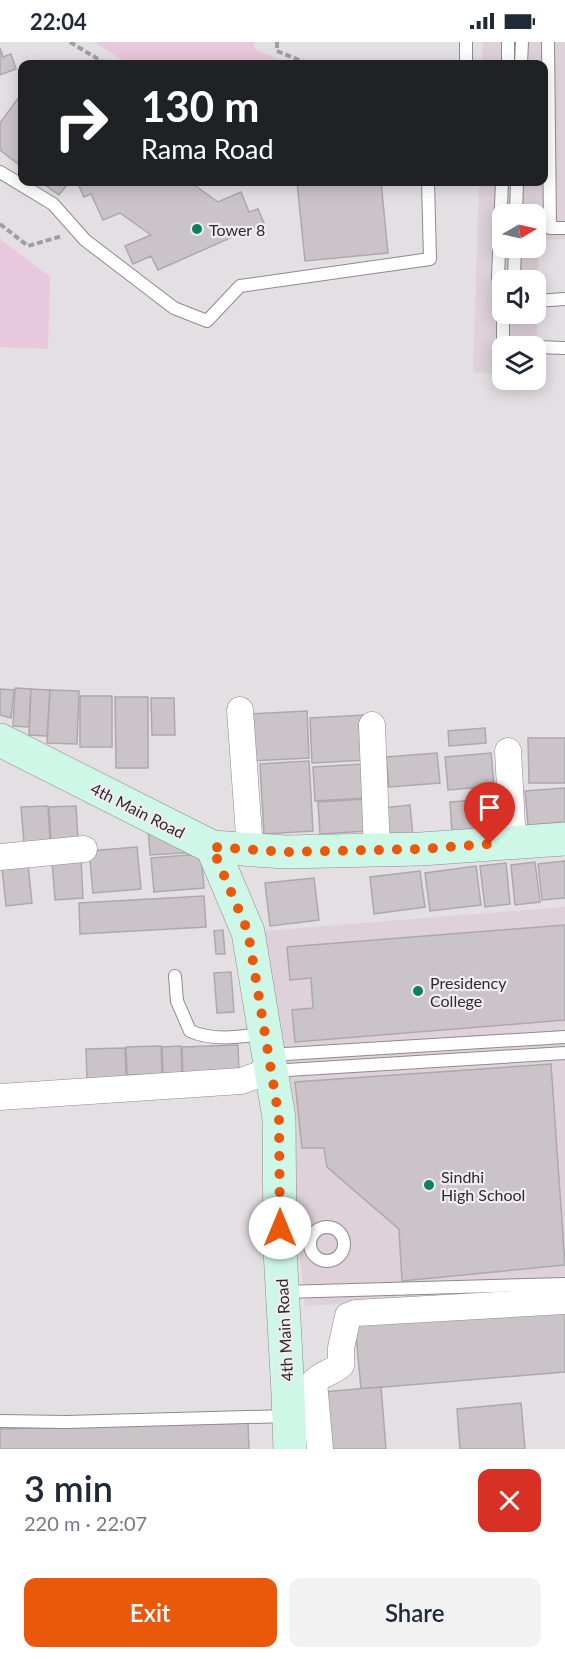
<!DOCTYPE html>
<html lang="en">
<head>
<meta charset="utf-8">
<style>
	:root { --surface:#fff; --page:#f2f2f3; --text:#1f2937; --muted:#747a83; --accent:#ea580c }
	body { margin:0; font-family:Lato,sans-serif; background:var(--page); color:var(--text); height:100vh; display:flex; flex-direction:column; font-size:22px; white-space:nowrap }
	* { box-sizing:border-box; margin:0 }
	p { font-size:20px; color:var(--muted) }
	.icon { flex:none; width:33px; height:33px; fill:none; stroke:currentColor; stroke-width:2; stroke-linecap:round; stroke-linejoin:round }
	.map { position:relative; height:1407px; overflow:hidden }
	.details { display:flex; flex-direction:column; background:var(--surface); flex:1 }
	.details>* { flex:none }
	.guide { position:absolute; left:18px; top:18px; width:530px; height:126px; border-radius:12px; box-shadow:0 3px 15px #0003; background:#202124; color:#fff; overflow:hidden }
	.needle { width:39px; rotate:81deg }
	.controls { position:absolute; left:492px; top:162px; display:grid; gap:12px }
	.controls a { display:grid; place-items:center; width:54px; height:54px; border-radius:12px; background:var(--surface); box-shadow:0 3px 15px #0003; font-size:30px }
	.pin { position:absolute; display:grid; place-items:center; width:51px; height:51px; color:#fff; margin:-62px -26px; border-radius:50% 50% 50% 0; rotate:-45deg; box-shadow:0 0 6px #0007 }
	.pin .icon { rotate:45deg }
	.me { position:absolute; width:66px; margin:-33px; rotate:0deg; stroke-linejoin:round; filter:drop-shadow(0 0 4px #0008) }
	.turn { display:flex; align-items:center; gap:21px; height:126px; padding:0 24px; font-size:27px }
	.turn .icon { width:78px; height:78px; stroke-width:2.5 }
	.turn b { display:block; font-size:42px; line-height:51px }
	.round { display:grid; place-items:center; flex:none; width:63px; height:63px; border-radius:12px; background:var(--page) }
	.summary { display:flex; align-items:center; justify-content:space-between; height:102px; padding:0 24px }
	h1 { font-size:36px; font-weight:600; line-height:45px }
	.action { display:flex; gap:12px; margin-top:auto; padding:12px 24px }
	.action a { flex:1; height:69px; border-radius:12px; background:var(--accent); color:#fff; font-size:24px; font-weight:600; line-height:69px; text-align:center }
	.action a+a { background:var(--page); color:var(--text) }
	.status { display:flex; justify-content:space-between; align-items:center; height:42px; padding:0 30px; background:var(--surface); direction:ltr }
	.status svg { height:16px; fill:currentColor }
	.map>svg:first-child { display:block }
	.built { fill:#ded1d9; fill-rule:evenodd }
	.green { fill:#e8c8dc }
	.building { fill:#cac4c8; stroke:#ada8ab; stroke-width:1.5 }
	.lines { fill:none; stroke-linecap:round; stroke-linejoin:round }
	.lane-casing { stroke:#8f8a8d; stroke-width:14 }
	.street-casing { stroke:#8f8a8d; stroke-width:27 }
	.secondary-casing { stroke:#8f8a8d; stroke-width:34 }
	.path { stroke:#a19da0; stroke-width:4; stroke-dasharray:6 3; stroke-linecap:butt }
	.lane { stroke:#fff; stroke-width:12 }
	.street { stroke:#fff; stroke-width:26 }
	.secondary { stroke:#cff7e8; stroke-width:33 }
	.route { stroke:#ea580c; stroke-width:10; stroke-dasharray:0 18 }
	.poi-dot { fill:#0d815f; stroke:#f1ecef; stroke-width:2 }
	.labels { text-anchor:middle; dominant-baseline:central; stroke-width:4.5; stroke-linejoin:round; paint-order:stroke }
	.poi-label { font-size:16px; fill:#2d2b2d; stroke:#f1ecef; text-anchor:start }
	.street-label { font-size:16px; fill:#2d2b2d; stroke:#f1ecef }
</style>
</head>
<body>
<div class="status"><b>22:04</b><svg viewBox="0 0 49 12"><path d="M0 12V9h3v3zM5 12V6h3v6zM10 12V3h3v9zM15 12V0h3v12zM26 1h20v11H26zM47 4h2v5h-2z"/></svg></div>
<div class="map">
<svg width="565" height="1407" viewBox="0 0 565 1407">
	<rect width="100%" height="100%" fill="#e4dfe2"/>
	<g class="built">
		<path d="M483 0H565V197L539 198 536 319V304H502V332L473 331 479 140H543V22H482ZM502 172H536V206H502ZM502 238H536V272H502Z"/>
		<path d="M565 865V1250L305 1264 281 1036 263 889Z"/>
	</g>
	<g class="green">
		<path d="M94 0H253L256 8 291 22H129Z"/>
		<path d="M0 197 50 235 48 307 0 305Z"/>
	</g>
	<g class="building">
		<path d="M0 6 3 15 11 12 16 27 0 33Z"/>
		<path d="M22 51V125L0 108V81Z"/>
		<path d="M41 140H69L59 153Z"/>
		<path d="M90 140H190L218 160 241 150 249 170 258 167 264 181 158 228 151 214 133 222 125 204 151 193 120 171 103 178 91 152 84 155 79 144Z"/>
		<path d="M297 140H381L388 211 305 219Z"/>
		<path d="M15 646 31 647 29 685 13 684Z"/>
		<path d="M0 647 14 648 11 676 0 673Z"/>
		<path d="M31 647 50 648 47 694 29 693Z"/>
		<path d="M50 648 79 649 77 702 47 701Z"/>
		<rect x="80" y="654" width="32" height="51"/>
		<path d="M115 655H148V726H116Z"/>
		<path d="M151 656H174L175 693H152Z"/>
		<path d="M307 669 309 716 251 719 249 672Z"/>
		<path d="M365 673 367 718 312 721 310 676Z"/>
		<path d="M485 686 486 701 449 704 448 689Z"/>
		<path d="M528 696H565V741H529Z"/>
		<path d="M437 711 440 741 389 745 386 715Z"/>
		<path d="M491 711 494 744 448 748 445 715Z"/>
		<path d="M309 719 313 789 264 792 260 722Z"/>
		<path d="M363 722 365 756 315 759 313 725Z"/>
		<path d="M565 746V780L528 783 525 749Z"/>
		<path d="M500 756 502 788 452 791 450 760Z"/>
		<path d="M366 757 368 789 320 792 318 760Z"/>
		<path d="M410 763 413 795 386 797 383 766Z"/>
		<path d="M48 764 50 799 24 801 21 765Z"/>
		<path d="M76 764 78 797 51 798 49 765Z"/>
		<path d="M148 784 200 810 150 813Z"/>
		<path d="M137 805 141 847 93 851 89 809Z"/>
		<path d="M201 812 204 846 154 850 151 816Z"/>
		<path d="M81 817 83 856 55 858 52 819Z"/>
		<path d="M565 819V856L542 858 538 822Z"/>
		<path d="M535 820 540 860 515 863 511 823Z"/>
		<path d="M506 821 510 862 485 865 480 824Z"/>
		<path d="M28 823 32 861 6 864 2 826Z"/>
		<path d="M476 824 481 863 430 869 425 831Z"/>
		<path d="M420 829 425 865 374 872 370 835Z"/>
		<path d="M314 836 319 878 270 884 265 841Z"/>
		<path d="M204 854 206 885 80 892 79 861Z"/>
		<path d="M565 883V978L295 1000 292 968 313 966 311 936 290 938 287 905Z"/>
		<path d="M223 888 225 912H216L214 889Z"/>
		<path d="M231 930 234 970 217 971 214 931Z"/>
		<path d="M238 1003 239 1032 183 1034 182 1005Z"/>
		<path d="M161 1004 162 1032 127 1033 126 1005Z"/>
		<path d="M181 1004 182 1035 163 1036 162 1005Z"/>
		<path d="M125 1006 126 1035 87 1037 86 1007Z"/>
		<path d="M551 1022 565 1223 402 1239 399 1187 327 1125 324 1106H302L295 1040Z"/>
		<path d="M565 1264V1330L361 1347 355 1282Z"/>
		<path d="M381 1345 386 1407H327L322 1350Z"/>
		<path d="M521 1361 525 1407H460L457 1367Z"/>
		<path d="M248 1381 249 1407H0V1387Z"/>
	</g>
	<g class="lines">
		<g class="lane-casing">
			<g id="lane">
				<path d="M466 0V22"/>
				<path d="M548 0 550 186H565"/>
				<path d="M508 22V0"/>
				<path d="M521 22 522 0"/>
				<path d="M0 130 53 162 85 198 174 266 207 279 240 244 430 217 428 140"/>
				<path d="M502 140 498 235 502 256"/>
				<path d="M516 172 517 140"/>
				<path d="M512 238 514 234 515 206"/>
				<path d="M536 259 565 257"/>
				<path d="M503 272V304H515"/>
				<path d="M536 305 565 306"/>
				<path d="M175 934 177 959 190 989C212 999 239 995 263 992"/>
				<path d="M269 1013 565 995"/>
				<path d="M271 1029 565 1011"/>
				<circle cx="327" cy="1202" r="17"/>
				<path d="M283 1250 565 1242"/>
				<path d="M0 1379 66 1380 287 1374"/>
			</g>
		</g>
		<g class="street-casing">
			<g id="street">
				<path d="M240 668 250 807"/>
				<path d="M372 683 377 808"/>
				<path d="M508 709 513 801"/>
				<path d="M0 815 84 807"/>
				<path d="M0 1055 241 1039 270 1029"/>
				<path d="M320 1407 314 1340C322 1331 332 1331 341 1323V1306L348 1274 356 1271 565 1259"/>
			</g>
		</g>
		<g class="secondary-casing">
			<g id="secondary">
				<path d="M0 698 212 805 248 890 279 1076 280 1208 288 1351 290 1407"/>
				<path d="M212 805 285 810 421 807 565 797"/>
			</g>
		</g>
		<g class="path">
			<path d="M70 0 106 22"/>
			<path d="M277 0V9L309 22"/>
			<path d="M0 182 28 204 62 194"/>
		</g>
		<use href="#lane" class="lane"/>
		<use href="#street" class="street"/>
		<use href="#secondary" class="secondary"/>
	</g>
	<g class="lines">
		<path class="route" d="M280 1186 279 1076 248 890 212 805 285 810 421 807 490 802"/>
	</g>
	<g class="poi-dot">
		<circle cx="197" cy="187" r="6"/>
		<circle cx="418" cy="949" r="6"/>
		<circle cx="429" cy="1143" r="6"/>
	</g>
	<g class="labels">
		<g class="poi-label">
			<text x="209" y="187">Tower 8</text>
			<text x="430" y="940">Presidency<tspan x="430" dy="18">College</tspan></text>
			<text x="441" y="1134">Sindhi<tspan x="441" dy="18">High School</tspan></text>
		</g>
		<g class="street-label">
			<text transform="translate(138 768) rotate(27)">4th Main Road</text>
			<text transform="translate(284 1288) rotate(-93)">4th Main Road</text>
		</g>
	</g>
</svg>
<div class="controls">
<a><svg class="needle" viewBox="-14 -14 28 28"><path d="M0-13l5 13h-10z" fill="#e53935"/><path d="M0 13l5-13h-10z" fill="#747a83"/></svg></a>
<a><svg class="icon" aria-label="sound" viewBox="0 0 24 24"><path d="M4 9h4l5-4v14l-5-4H4zM17 9q2 3 0 6"/></svg></a>
<a><svg class="icon" aria-label="layers" viewBox="0 0 24 24"><path d="M12 4l9 5-9 5-9-5zM3 14l9 5 9-5"/></svg></a>
</div>
<div class="pin" style="left:490px;top:802px;background:#d93025"><svg class="icon" aria-label="arrive" viewBox="0 0 24 24"><path d="M6 21V4h12l-3 4 3 4H6"/></svg></div>
<svg class="me" style="left:280px;top:1186px" viewBox="-20 -20 40 40"><circle r="19" fill="#fff"/><path d="M0-13L10 11 0 6-10 11z" fill="#ea580c"/></svg>
<div class="guide">
<div class="turn"><svg class="icon" aria-label="right" viewBox="0 0 24 24"><path d="M7 20v-9h11M14 6l5 5-5 5"/></svg><div><b>130 m</b>Rama Road</div></div>
</div>
</div>
<section class="details">
<div class="summary"><div><h1>3 min</h1><p>220 m · 22:07</p></div><a class="round" style="background:#d93025;color:#fff"><svg class="icon" aria-label="close" viewBox="0 0 24 24"><path d="M6 6l12 12M18 6L6 18"/></svg></a></div>
<div class="action"><a>Exit</a><a>Share</a></div>
</section>
</body>
</html>
